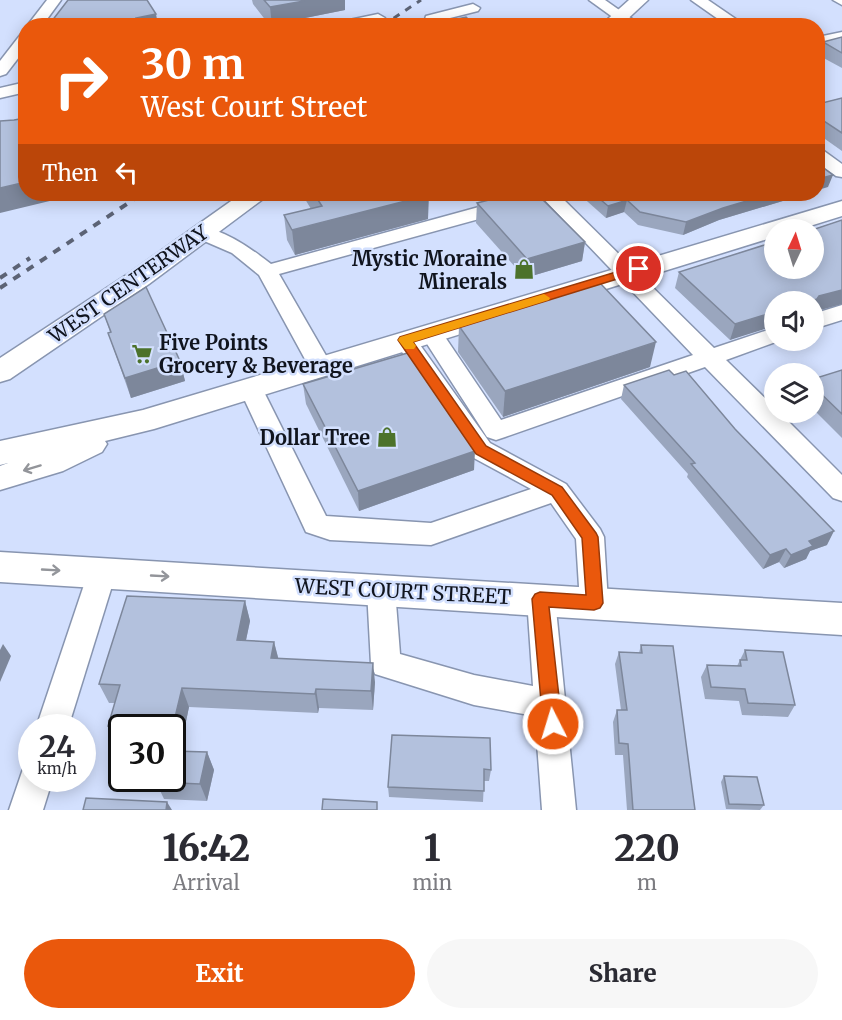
<!DOCTYPE html>
<html lang="en">
<head>
<meta charset="utf-8">
<style>
	:root { --surface:#fff; --page:#f7f7f7; --text:#2b2b33; --muted:#7c7c81; --accent:#ea580c }
	body { margin:0; font-family:Merriweather,serif; background:var(--page); color:var(--text); height:100vh; display:flex; flex-direction:column; font-size:22px; white-space:nowrap }
	* { box-sizing:border-box; margin:0 }
	p { font-size:20px; color:var(--muted) }
	.icon { flex:none; width:33px; height:33px; fill:none; stroke:currentColor; stroke-width:2; stroke-linecap:round; stroke-linejoin:round }
	.map { position:relative; height:810px; overflow:hidden }
	.details { display:flex; flex-direction:column; background:var(--surface); flex:1 }
	.details>* { flex:none }
	.top-card { position:absolute; left:18px; top:18px; width:807px; height:183px; border-radius:24px; box-shadow:0 3px 15px #0003; background:#ea580c; color:#fff; overflow:hidden }
	.needle { width:39px; rotate:4deg }
	.tools { position:absolute; left:764px; top:219px; display:grid; gap:12px }
	.tools a { display:grid; place-items:center; width:60px; height:60px; border-radius:50%; background:var(--surface); box-shadow:0 3px 15px #0003; font-size:30px }
	.speed { position:absolute; left:18px; top:714px; display:flex; gap:12px; font-size:30px; font-weight:700; text-align:center }
	.speed>* { display:grid; place-content:center; width:78px; height:78px; border-radius:50%; background:var(--surface); box-shadow:0 3px 15px #0003; line-height:1 }
	.speed small { font-size:15px; font-weight:400 }
	.speed .limit { border:3px solid #111; border-radius:9px; background:#fff; color:#111 }
	.pin { position:absolute; display:grid; place-items:center; width:51px; height:51px; color:#fff; margin:-26px; border:3px solid #fff; border-radius:50%; box-shadow:0 2px 6px #0007 }
	.me { position:absolute; width:66px; margin:-33px; rotate:355deg; stroke-linejoin:round; filter:drop-shadow(0 0 4px #0008) }
	.turn { display:flex; align-items:center; gap:21px; height:126px; padding:0 24px; font-size:27px }
	.turn .icon { width:78px; height:78px; stroke-width:2.5 }
	.turn b { display:block; font-size:42px; line-height:51px }
	.then { display:flex; align-items:center; height:57px; padding:0 24px; background:#0003; gap:12px; font-size:22px }
	.eta { display:flex; justify-content:space-evenly; align-items:center; height:102px; text-align:center }
	.eta b { font-size:36px; font-weight:800; line-height:42px }
	.action { display:flex; gap:12px; margin-top:auto; padding:12px 24px }
	.action a { flex:1; height:69px; border-radius:36px; background:var(--accent); color:#fff; font-size:24px; font-weight:800; line-height:69px; text-align:center }
	.action a+a { background:var(--page); color:var(--text) }
	.map>svg:first-child { display:block }
	.lines { fill:none; stroke-linecap:round; stroke-linejoin:round }
	.minor-casing { stroke:#8895b0; stroke-width:3 }
	.major-casing { stroke:#8895b0; stroke-width:3 }
	.minor { fill:#fff; fill-rule:evenodd }
	.major { fill:#fff; fill-rule:evenodd }
	.rail-far1 { stroke:#5c6375; stroke-width:3; stroke-dasharray:7 7; stroke-linecap:butt }
	.rail { stroke:#5c6375; stroke-width:4; stroke-dasharray:8 8; stroke-linecap:butt }
	.wall { fill:#9aa6be }
	.shaded-wall { fill:#7d879b }
	.building { fill:#b3c1dd; stroke:#7d879b; stroke-width:1.5 }
	.oneway { stroke:#93959a }
	.route { fill:#ea580c; stroke:#983908; stroke-width:1.5 }
	.slow { fill:#f59e0b }
	.labels { text-anchor:middle; dominant-baseline:central; stroke-width:5; stroke-linejoin:round; paint-order:stroke }
	.poi-label { font-size:20px; font-weight:bold; fill:#10141e; stroke:#d3e0fe; text-anchor:end }
	.street-label { font-size:20px; fill:#10141e; stroke:#d3e0fe }
</style>
</head>
<body>
<div class="map">
<svg width="842" height="810" viewBox="0 0 842 810">
	<rect width="100%" height="100%" fill="#d3e0fe"/>
	<g class="lines">
		<g class="minor-casing">
			<g id="minor">
				<path d="M47 0H61L42 26H27Z"/>
				<path d="M589 0H605L642 26H625Z"/>
				<path d="M691 0H708L746 26H728Z"/>
				<path d="M833 0H842V5Z"/>
				<path d="M473 4 480 8 478 11 438 21 437 26H423L426 16Z"/>
				<path d="M378 14 385 18 383 21 363 26H333L335 23Z"/>
				<path d="M842 32V40L818 45V37Z"/>
				<path d="M26 33V48L6 74 0 76V61L21 34Z"/>
				<path d="M26 82V92L0 98V88Z"/>
				<path d="M818 150 824 151 842 164V177L836 176 818 163Z"/>
				<path d="M539 194H558L714 348 774 328V340H781L726 360 774 407V412H779L842 475V501L833 498 705 367 505 437 496 440 487 437 420 333 423 328 431 326 439 328 501 420 693 355Z"/>
				<path d="M508 199 515 201 517 205 515 209 279 274 332 366 328 372 320 374 312 372 259 275 232 253 195 237 192 233 195 229C217 223 253 250 271 264Z"/>
				<path d="M842 305V320L813 329V314Z"/>
				<path d="M405 333 413 335 490 443 566 484 600 529 604 537 608 603 604 612 594 616 584 612 580 603 576 539 551 503 431 545 330 540 306 532 239 388 243 382 251 380 259 382 326 516 431 523 531 489 472 457 394 340 397 335Z"/>
				<path d="M102 561 112 565 116 573 68 728H36L88 573 92 565Z"/>
				<path d="M381 578 391 581 395 590 400 654 474 675 533 686 527 599 531 590 541 587 551 590 555 599 576 810H542L535 716 474 705 375 674 371 664 367 590 371 581Z"/>
				<path d="M32 763V778H53L43 810H9L24 766Z"/>
			</g>
		</g>
		<g class="major-casing">
			<g id="major">
				<path d="M629 0H648L620 26H600Z"/>
				<path d="M241 194H267L263 199 149 284 10 379 0 382V358L131 272Z"/>
				<path d="M842 201V216L797 230H774V237L154 429 105 441 107 444 102 452 63 471 0 490V466L8 463 0 465V441L143 410Z"/>
				<path d="M0 552 842 603V635L0 582Z"/>
			</g>
		</g>
		<use href="#minor" class="minor"/>
		<use href="#major" class="major"/>
		<path class="rail-far1" d="M382 26 421 0"/>
		<g class="rail">
			<path d="M0 278 30 258"/>
			<path d="M0 288 142 194"/>
		</g>
	</g>
	<g class="wall">
		<path d="M252 0H345V10L305 18 306 22 289 26H270L253 4Z"/>
		<path d="M842 37V68L818 55 823 42Z"/>
		<path d="M842 98V151L818 134V104Z"/>
		<path d="M302 194H428V219L295 255 287 240 284 215 311 209Z"/>
		<path d="M579 194H806L719 220 683 235 638 225 624 212 606 218Z"/>
		<path d="M477 203 585 242 582 261 525 278 476 223Z"/>
		<path d="M842 220V304L813 312V302L730 340 675 288 679 272Z"/>
		<path d="M104 314 180 361 185 381 131 398 108 333 110 332Z"/>
		<path d="M459 326 650 367 503 417 458 352Z"/>
		<path d="M842 370V438L813 409V379Z"/>
		<path d="M303 384 474 470 359 511 306 404Z"/>
		<path d="M624 385 827 545 810 551 806 559 784 568 779 562 763 569 687 477 688 474 621 399Z"/>
		<path d="M245 601 250 621 246 640 274 642 278 658 375 682 373 710 319 708 318 713 189 707 180 751 207 752 214 770 207 801 164 799 156 782 172 728H122L121 767 111 749 114 737 108 726 115 703H109L99 684Z"/>
		<path d="M641 645 695 810H627L623 755H615L613 722 617 710H621L615 664 619 652 639 653Z"/>
		<path d="M745 650 795 705 788 717 742 715 739 701 705 699 701 677 707 665 737 666Z"/>
		<path d="M392 735 491 770 489 781H484L483 802 389 797 388 787Z"/>
		<path d="M724 776 764 805 760 810 726 809 721 782Z"/>
	</g>
	<g class="shaded-wall">
		<path d="M300 0H345V10L305 18 306 22 289 26H272L270 7Z"/>
		<path d="M156 14 158 25 138 26 136 18Z"/>
		<path d="M833 175 828 187 818 190V179Z"/>
		<path d="M26 182V194H56L58 199 0 213V188Z"/>
		<path d="M770 194H806L719 220 683 235 686 222 723 208Z"/>
		<path d="M429 195 428 219 295 255 292 230Z"/>
		<path d="M627 200 624 212 606 218 608 206Z"/>
		<path d="M585 242 582 261 525 278 527 259Z"/>
		<path d="M842 290V304L813 312V302H809L819 296Z"/>
		<path d="M774 312V326L730 340 735 324Z"/>
		<path d="M656 342 650 367 503 417 505 391Z"/>
		<path d="M180 361 185 381 131 398 125 378Z"/>
		<path d="M475 451 474 470 359 511 358 491Z"/>
		<path d="M834 531 827 545 810 551 806 559 784 568 791 555 809 541Z"/>
		<path d="M786 549 779 562 763 569 770 555Z"/>
		<path d="M245 601 250 621 242 659 237 640Z"/>
		<path d="M274 642 279 661 271 658Z"/>
		<path d="M3 644 11 656 0 682V650Z"/>
		<path d="M373 663 375 682 373 710 371 691Z"/>
		<path d="M182 688 189 707 176 768 172 761V730Z"/>
		<path d="M316 689 319 708 318 713 315 694Z"/>
		<path d="M207 752 214 770 207 801 200 784Z"/>
		<path d="M167 802 172 810H166Z"/>
	</g>
	<g class="building">
		<path d="M68 0H147L156 14 136 18 140 26H48Z"/>
		<path d="M264 0H303L304 1 270 7Z"/>
		<path d="M466 17 475 26H442L439 23Z"/>
		<path d="M842 37V53L823 42Z"/>
		<path d="M842 98V133L818 117V104Z"/>
		<path d="M26 118V182L0 188V121L14 120Z"/>
		<path d="M818 164 833 175 818 179Z"/>
		<path d="M314 194H428L429 195 292 230 284 215 322 206Z"/>
		<path d="M513 194H537L585 242 527 259 477 203Z"/>
		<path d="M594 194H770L723 208 686 222 640 212 627 200 608 206Z"/>
		<path d="M842 220V290L819 296 817 299 809 302H774V312L735 324 679 272 774 242V268H813L812 230Z"/>
		<path d="M600 283 656 342 505 391 459 326Z"/>
		<path d="M146 287 180 361 125 378 108 333 111 332 104 314Z"/>
		<path d="M411 352 475 451 358 491 303 384Z"/>
		<path d="M669 370 674 375 686 371 735 429 834 531 809 541 813 546 791 555 786 549 770 555 691 464 695 463 624 385Z"/>
		<path d="M842 370V414L813 386V379Z"/>
		<path d="M127 596 245 601 237 640 274 642 271 658 373 663 371 691 316 689 315 694 182 688 172 730V728H122V749H111L117 726H108L120 685 99 684Z"/>
		<path d="M641 645 673 646 695 810H633L628 744 619 743 617 710H627L619 652 642 653Z"/>
		<path d="M745 650 783 652 795 705 748 703 745 689 711 687 707 665 741 666 740 660H747Z"/>
		<path d="M392 735 490 738 491 770 484 769V791L388 787Z"/>
		<path d="M172 751 207 752 200 784 156 782 157 778H172Z"/>
		<path d="M724 776 757 777 764 805 729 804Z"/>
		<path d="M86 798 167 802 166 810H83Z"/>
		<path d="M323 799 377 802V810H322Z"/>
	</g>
	<defs><path id="oneway-shaft" d="M-6 0H5M1.5-3L5.5 0L1.5 3" fill="none" stroke-width="1.6" stroke-linecap="round" stroke-linejoin="round" transform="scale(1.5)"/></defs>
	<g class="oneway">
		<use href="#oneway-shaft" transform="translate(32 468) rotate(163)"/>
		<use href="#oneway-shaft" transform="translate(51 570) rotate(3)"/>
		<use href="#oneway-shaft" transform="translate(160 576) rotate(3)"/>
	</g>
	<path class="route" d="M639 265 645 269 643 271 413 342 486 446 562 487 596 533 598 537 603 603 600 608 594 610 549 607 562 724 559 731 553 733 546 731 543 724 532 599 535 594 540 592 586 595 582 538 552 495 476 454 398 340 400 337Z"/>
	<path class="slow" d="M544 294 550 298 549 300 413 342 416 346 414 349H405L398 340 400 337Z"/>
	<defs>
		<g id="shop-bare" transform="scale(1.62)"><path d="M-5-2.5h2.3a2.7 3.5 0 0 1 5.4 0H5L5.5 6h-11ZM-1.5-2.5h3a1.5 2.3 0 0 0-3 0Z" fill="#4c722b" stroke="#d3e0fe" stroke-width="2.5" paint-order="stroke"/></g>
		<g id="supermarket-bare" transform="scale(1.62)"><path d="M-6-5.5h2.5l.6 2H6L4.5 2H-2.5L-4.4-4H-6ZM-1.5 3.2a1.3 1.3 0 1 0 .1 0ZM3 3.2a1.3 1.3 0 1 0 .1 0Z" fill="#4c722b" stroke="#d3e0fe" stroke-width="2.5" paint-order="stroke"/></g>
	</defs>
	<g fill-rule="evenodd">
		<use href="#shop-bare" x="524" y="269"/>
		<use href="#supermarket-bare" x="142" y="354"/>
		<use href="#shop-bare" x="387" y="437"/>
	</g>
	<g class="labels">
		<g class="poi-label">
			<text x="507" y="258">Mystic Moraine<tspan x="507" dy="23">Minerals</tspan></text>
			<text x="159" y="342" text-anchor="start">Five Points<tspan x="159" dy="23">Grocery &amp; Beverage</tspan></text>
			<text x="370" y="437">Dollar Tree</text>
		</g>
		<g class="street-label">
			<text transform="translate(128 284) rotate(-35)">WEST CENTERWAY</text>
			<text transform="translate(403 591) rotate(3)">WEST COURT STREET</text>
		</g>
	</g>
</svg>
<div class="tools">
<a><svg class="needle" viewBox="-14 -14 28 28"><path d="M0-13l5 13h-10z" fill="#e53935"/><path d="M0 13l5-13h-10z" fill="#7c7c81"/></svg></a>
<a><svg class="icon" aria-label="sound" viewBox="0 0 24 24"><path d="M4 9h4l5-4v14l-5-4H4zM17 9q2 3 0 6"/></svg></a>
<a><svg class="icon" aria-label="layers" viewBox="0 0 24 24"><path d="M12 4l9 5-9 5-9-5zM3 14l9 5 9-5"/></svg></a>
</div>
<div class="speed"><div>24<small>km/h</small></div><div class="limit">30</div></div>
<div class="pin" style="left:639px;top:269px;background:#d93025"><svg class="icon" aria-label="arrive" viewBox="0 0 24 24"><path d="M6 21V4h12l-3 4 3 4H6"/></svg></div>
<svg class="me" style="left:553px;top:724px" viewBox="-20 -20 40 40"><circle r="17" fill="#ea580c" stroke="#fff" stroke-width="3"/><path d="M0-11L8 9 0 5-8 9z" fill="#fff"/></svg>
<div class="top-card">
<div class="turn"><svg class="icon" aria-label="right" viewBox="0 0 24 24"><path d="M7 20v-9h11M14 6l5 5-5 5"/></svg><div><b>30 m</b>West Court Street</div></div>
<div class="then">Then<svg class="icon" aria-label="left" viewBox="0 0 24 24"><path d="M17 20v-9H6M10 6l-5 5 5 5"/></svg></div>
</div>
</div>
<section class="details">
<div class="eta">
<div><b>16:42</b><p>Arrival</p></div>
<div><b>1</b><p>min</p></div>
<div><b>220</b><p>m</p></div>
</div>
<div class="action"><a>Exit</a><a>Share</a></div>
</section>
</body>
</html>
